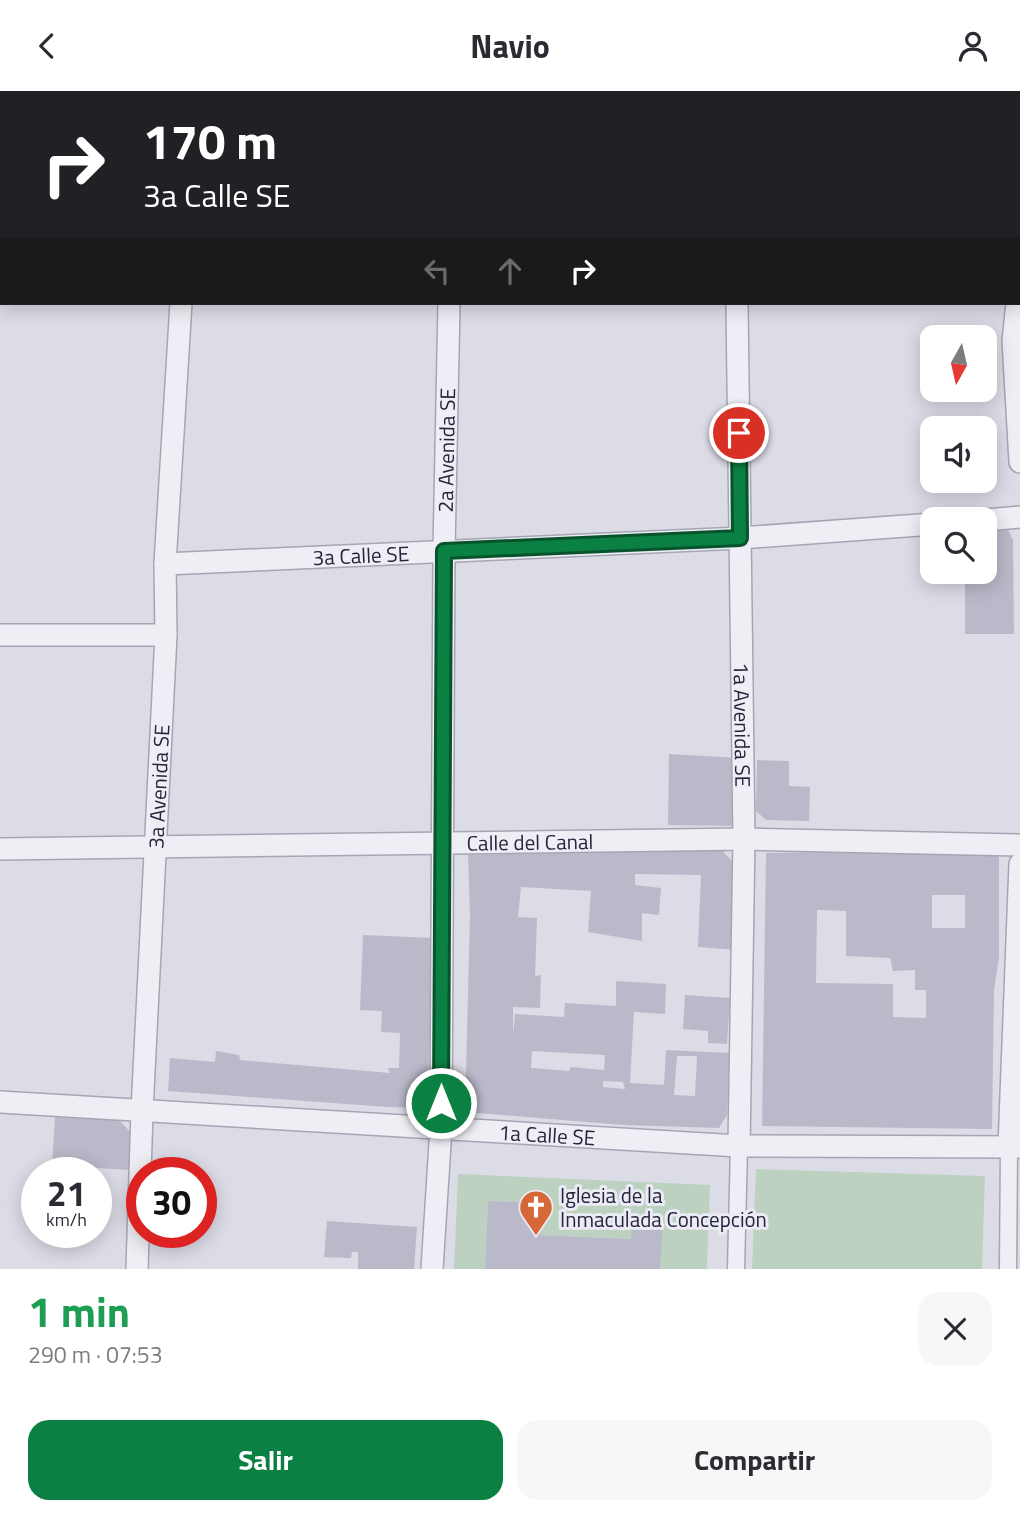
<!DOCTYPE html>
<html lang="es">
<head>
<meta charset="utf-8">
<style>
	:root { --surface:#fff; --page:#f7f7f7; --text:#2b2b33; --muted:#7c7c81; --accent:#0b8043 }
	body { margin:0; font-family:"Titillium Web",sans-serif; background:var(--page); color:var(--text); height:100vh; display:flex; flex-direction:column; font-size:26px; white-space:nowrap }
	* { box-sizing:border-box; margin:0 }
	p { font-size:23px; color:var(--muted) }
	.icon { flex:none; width:38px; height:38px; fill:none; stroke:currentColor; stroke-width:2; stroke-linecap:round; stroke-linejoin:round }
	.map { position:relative; height:1178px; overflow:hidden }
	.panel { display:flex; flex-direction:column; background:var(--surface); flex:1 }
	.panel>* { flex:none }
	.banner { position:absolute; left:0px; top:0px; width:1020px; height:214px; box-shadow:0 4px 18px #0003; background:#202124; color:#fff; overflow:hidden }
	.needle { width:46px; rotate:188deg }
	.tools { position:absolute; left:920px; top:234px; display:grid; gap:14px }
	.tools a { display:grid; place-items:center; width:77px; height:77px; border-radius:14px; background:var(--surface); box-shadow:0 4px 18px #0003; font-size:35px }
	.speed { position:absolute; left:21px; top:1066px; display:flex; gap:14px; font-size:35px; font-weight:700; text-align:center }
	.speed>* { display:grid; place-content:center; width:91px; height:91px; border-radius:50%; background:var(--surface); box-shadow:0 4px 18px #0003; line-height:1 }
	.speed small { font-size:18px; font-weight:400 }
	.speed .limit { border:10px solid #d22; background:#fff; color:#111 }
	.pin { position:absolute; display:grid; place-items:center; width:60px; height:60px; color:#fff; margin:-30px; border:4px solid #fff; border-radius:50%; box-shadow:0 2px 7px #0007 }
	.me { position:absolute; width:77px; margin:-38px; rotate:0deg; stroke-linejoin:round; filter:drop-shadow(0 0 5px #0008) }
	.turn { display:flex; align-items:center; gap:24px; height:147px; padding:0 28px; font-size:32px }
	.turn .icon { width:91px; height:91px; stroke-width:2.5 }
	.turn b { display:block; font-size:49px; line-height:60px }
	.lanes { display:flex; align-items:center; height:66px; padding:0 28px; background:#0003; justify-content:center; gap:35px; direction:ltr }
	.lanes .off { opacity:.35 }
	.round { display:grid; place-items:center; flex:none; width:74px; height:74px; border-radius:21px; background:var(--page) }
	.headline { display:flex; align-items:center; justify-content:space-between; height:119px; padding:0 28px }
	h1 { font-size:42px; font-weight:700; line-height:52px; color:#1e9e55 }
	.action { display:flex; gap:14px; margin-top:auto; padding:14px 28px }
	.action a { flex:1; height:80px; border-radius:21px; background:var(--accent); color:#fff; font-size:28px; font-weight:700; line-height:80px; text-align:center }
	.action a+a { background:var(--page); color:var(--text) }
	header { display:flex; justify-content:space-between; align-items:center; height:91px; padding:0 28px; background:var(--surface); font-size:32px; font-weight:700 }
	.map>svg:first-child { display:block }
	.green { fill:#bcd1c0 }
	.building { fill:#bab9ca; fill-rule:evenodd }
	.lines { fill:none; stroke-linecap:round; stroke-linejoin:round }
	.pedestrian-casing { stroke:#a6a5b4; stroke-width:19 }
	.minor-casing { stroke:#a6a5b4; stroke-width:24 }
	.pedestrian { stroke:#efeef5; stroke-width:16 }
	.minor { stroke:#efeef5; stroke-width:21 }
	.route-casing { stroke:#07532c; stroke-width:18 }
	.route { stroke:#0b8043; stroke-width:12 }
	.labels { text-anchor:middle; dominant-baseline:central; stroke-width:6; stroke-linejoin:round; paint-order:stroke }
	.street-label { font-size:21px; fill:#27253e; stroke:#ebebf5 }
	.poi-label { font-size:21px; fill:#27253e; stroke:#ebebf5; text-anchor:start }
</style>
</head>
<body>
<header><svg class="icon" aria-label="back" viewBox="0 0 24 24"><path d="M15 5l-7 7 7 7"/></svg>Navio<svg class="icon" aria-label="person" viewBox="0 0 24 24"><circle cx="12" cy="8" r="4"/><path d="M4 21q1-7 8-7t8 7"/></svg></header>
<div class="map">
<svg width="1020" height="1178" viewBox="0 0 1020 1178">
	<rect width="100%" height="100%" fill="#dcdce7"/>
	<g class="green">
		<path d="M0 0H510L2 2 0 74Z"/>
		<path d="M756 1078 985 1085 982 1178H752Z"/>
		<path d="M458 1083 710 1094 707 1178H660L662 1127 633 1126 631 1148 539 1144 540 1112 488 1110 485 1178H454Z"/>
	</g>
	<g class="building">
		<path d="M1000 436 1008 439 1013 449 1014 543H965V481H985V437Z"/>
		<path d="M931 450 933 471H928Z"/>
		<path d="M669 663 739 667 738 735 668 734Z"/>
		<path d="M757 669 789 670V695L810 696 809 730 766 729 756 720Z"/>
		<path d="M720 757 732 770 736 859 698 856 701 784 635 783V794L661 797 659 824 642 822V850L588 841 591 800 521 796 518 826 537 827 535 885 541 884 540 917 513 916V945L515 923 564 926 565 912 616 915V890L666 893 665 923 634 921 630 992 664 994 666 959 730 962 727 1024 719 1037 623 1034 465 1021 470 824 468 764ZM532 960 605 964 604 979 571 976 569 980 531 977ZM677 965H697L695 1005 674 1004ZM603 990 623 991 625 998 603 996Z"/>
		<path d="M890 760 999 763V866L994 900 992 1038 762 1035 766 762ZM932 804H965V837H932ZM817 819 846 820V865L890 867 893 880 915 879V899H926V927L893 926V893L816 892Z"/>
		<path d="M363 844 434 847 427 1017 387 1016 168 1000 170 967 215 971 216 960 239 964 240 969 390 982 388 977H399L400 942 381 941 382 920 360 919Z"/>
		<path d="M685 904 730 907 727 953 708 952V940L683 938Z"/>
		<path d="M55 1026 119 1029 131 1042 129 1079 52 1074Z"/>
		<path d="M488 1110 540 1112 539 1144 631 1148 632 1125 663 1127 660 1178H485Z"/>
		<path d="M327 1130 417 1136 414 1178H358V1161H352L351 1167 324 1166Z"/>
	</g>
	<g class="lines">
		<g class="pedestrian-casing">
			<g id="pedestrian">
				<path d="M736 1178 739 1055"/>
				<path d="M1008 1178 1009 1056"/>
			</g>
		</g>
		<g class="minor-casing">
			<g id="minor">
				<path d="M925 0H927"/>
				<path d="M1018 105 1020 104"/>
				<path id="s1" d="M737 212 744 748 739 1055"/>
				<path d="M1017 212 1013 250 1020 371"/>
				<path d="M985 429 1020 426"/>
				<path id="s2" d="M165 473 740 447 933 433"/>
				<path d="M0 544H166"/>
				<path id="s3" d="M0 758 744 748 1020 754"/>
				<path id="s4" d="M0 1011 739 1055 1020 1056"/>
				<path d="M1009 1056 1020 773"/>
				<path id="s5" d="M137 1178 142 1020 166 544 165 473 181 212"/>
				<path id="s6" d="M432 1178 441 1037 444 460 449 212"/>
			</g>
		</g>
		<use href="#pedestrian" class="pedestrian"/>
		<use href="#minor" class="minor"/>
	</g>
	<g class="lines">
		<g class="route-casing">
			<path id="route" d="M441 1012 444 460 740 447 739 342"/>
		</g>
		<use href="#route" class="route"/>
	</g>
	<defs>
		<g id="church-pin" transform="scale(1.75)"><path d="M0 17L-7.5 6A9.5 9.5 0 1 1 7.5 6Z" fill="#d66736" stroke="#ebebf5"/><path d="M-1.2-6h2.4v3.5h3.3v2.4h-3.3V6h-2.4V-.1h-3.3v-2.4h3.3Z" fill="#fff"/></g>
	</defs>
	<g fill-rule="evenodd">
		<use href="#church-pin" x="536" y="1116"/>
	</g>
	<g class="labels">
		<g class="street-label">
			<text stroke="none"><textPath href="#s6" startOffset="819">2a Avenida SE</textPath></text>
			<text stroke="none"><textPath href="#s2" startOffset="196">3a Calle SE</textPath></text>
			<text stroke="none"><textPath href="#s1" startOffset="422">1a Avenida SE</textPath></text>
			<text stroke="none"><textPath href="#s5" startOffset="483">3a Avenida SE</textPath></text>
			<text stroke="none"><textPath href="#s3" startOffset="530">Calle del Canal</textPath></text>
			<text stroke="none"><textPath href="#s4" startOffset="548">1a Calle SE</textPath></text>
		</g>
		<g class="poi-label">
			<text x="560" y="1104">Iglesia de la<tspan x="560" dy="24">Inmaculada Concepción</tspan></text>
		</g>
	</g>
</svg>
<div class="tools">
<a><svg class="needle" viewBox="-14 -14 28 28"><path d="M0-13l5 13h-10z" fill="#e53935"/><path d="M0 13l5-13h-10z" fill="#7c7c81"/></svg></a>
<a><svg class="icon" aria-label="sound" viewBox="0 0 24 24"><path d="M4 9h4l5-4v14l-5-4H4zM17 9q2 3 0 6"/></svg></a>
<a><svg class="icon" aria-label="search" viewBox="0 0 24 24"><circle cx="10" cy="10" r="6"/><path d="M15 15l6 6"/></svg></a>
</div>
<div class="speed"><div>21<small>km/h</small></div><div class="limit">30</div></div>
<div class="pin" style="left:739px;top:342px;background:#d93025"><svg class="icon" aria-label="arrive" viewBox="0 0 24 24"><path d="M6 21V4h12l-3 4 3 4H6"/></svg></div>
<svg class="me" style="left:441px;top:1012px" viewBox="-20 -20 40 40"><circle r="17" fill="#0b8043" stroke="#fff" stroke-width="3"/><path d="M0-11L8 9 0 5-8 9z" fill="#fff"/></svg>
<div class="banner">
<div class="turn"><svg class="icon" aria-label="right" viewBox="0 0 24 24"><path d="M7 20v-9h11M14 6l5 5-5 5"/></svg><div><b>170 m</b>3a Calle SE</div></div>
<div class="lanes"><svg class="icon off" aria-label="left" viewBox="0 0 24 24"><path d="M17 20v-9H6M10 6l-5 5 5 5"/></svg><svg class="icon off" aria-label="ahead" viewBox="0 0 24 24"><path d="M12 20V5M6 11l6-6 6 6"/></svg><svg class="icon" aria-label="right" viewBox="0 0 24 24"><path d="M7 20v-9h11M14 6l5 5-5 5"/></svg></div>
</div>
</div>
<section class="panel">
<div class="headline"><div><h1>1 min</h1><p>290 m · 07:53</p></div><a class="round"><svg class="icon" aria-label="close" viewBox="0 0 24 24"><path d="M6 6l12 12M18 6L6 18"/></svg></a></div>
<div class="action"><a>Salir</a><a>Compartir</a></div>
</section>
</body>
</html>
